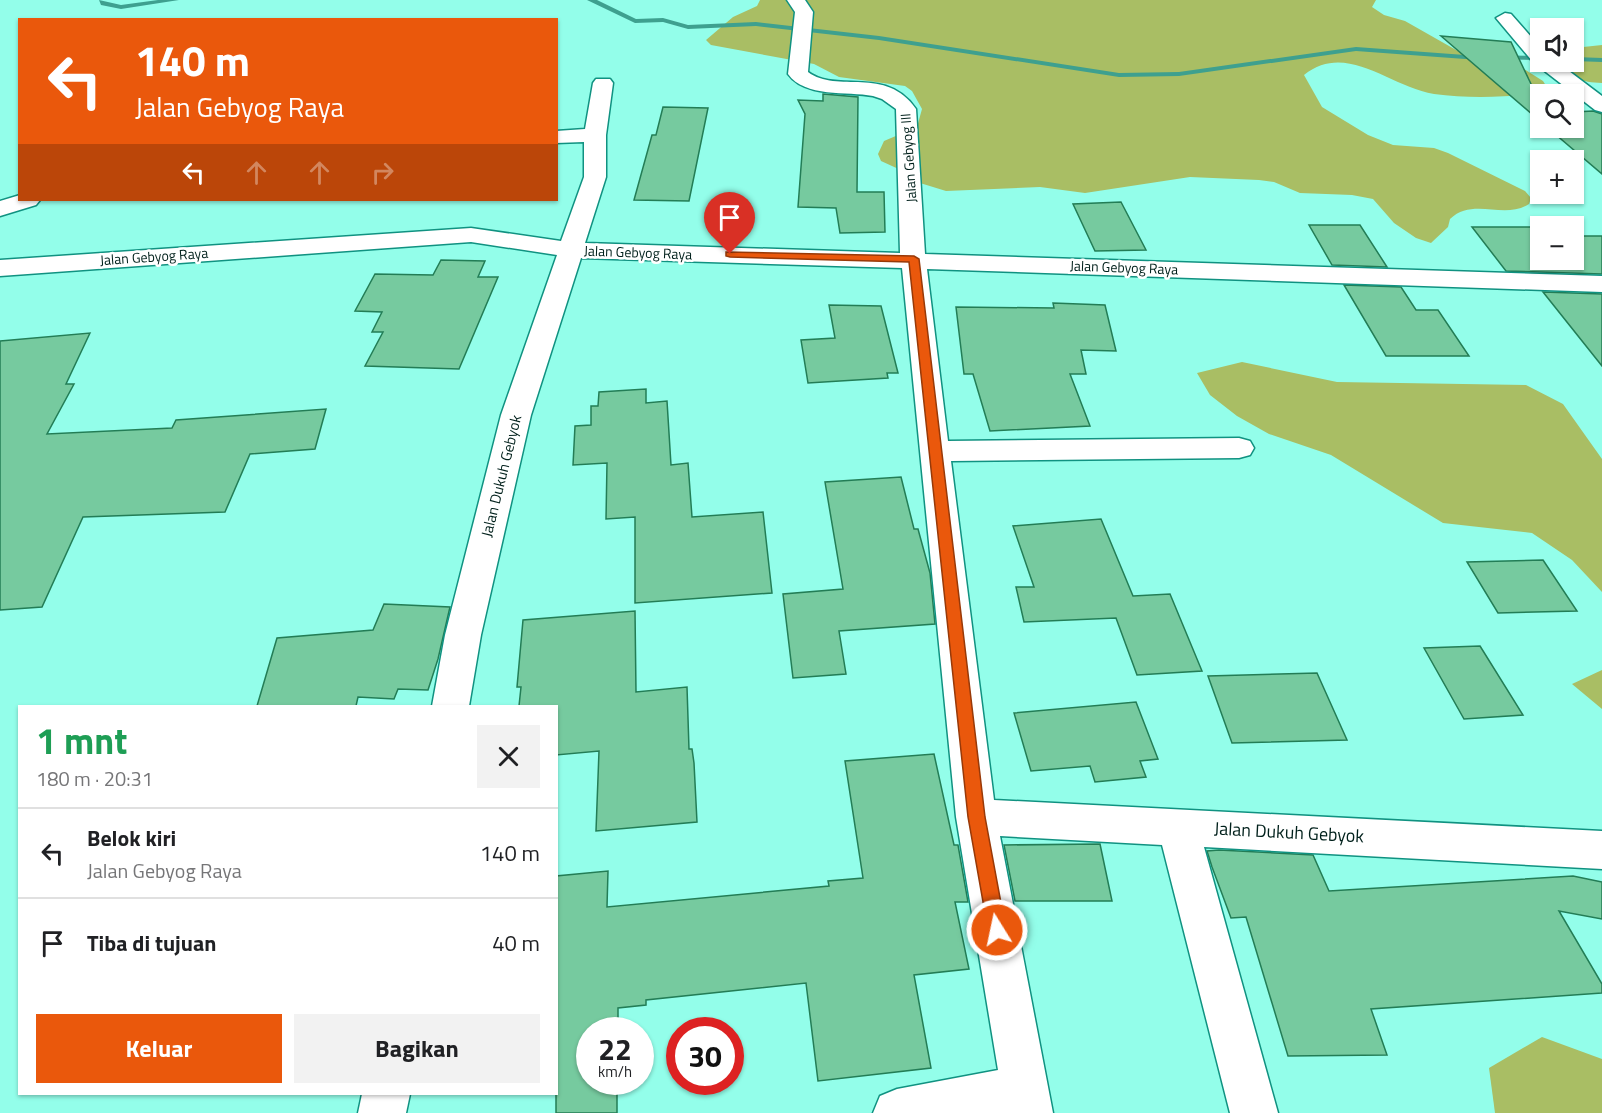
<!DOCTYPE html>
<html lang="id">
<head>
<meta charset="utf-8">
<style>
	:root { --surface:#fff; --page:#f2f2f2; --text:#202124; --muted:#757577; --line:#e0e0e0; --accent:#ea580c }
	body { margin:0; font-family:"Titillium Web",sans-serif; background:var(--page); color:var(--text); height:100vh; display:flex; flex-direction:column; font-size:22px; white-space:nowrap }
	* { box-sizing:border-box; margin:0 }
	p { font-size:20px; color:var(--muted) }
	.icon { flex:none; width:33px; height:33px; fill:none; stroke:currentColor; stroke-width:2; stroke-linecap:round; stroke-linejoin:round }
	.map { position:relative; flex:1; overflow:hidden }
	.side { position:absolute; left:18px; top:705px; width:540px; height:390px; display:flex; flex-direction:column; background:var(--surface); border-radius:0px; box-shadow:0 2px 4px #0004 }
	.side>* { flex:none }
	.top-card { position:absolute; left:18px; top:18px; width:540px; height:183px; border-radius:0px; box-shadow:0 2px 4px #0004; background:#ea580c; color:#fff; overflow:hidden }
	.controls { position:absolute; left:1530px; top:18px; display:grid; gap:12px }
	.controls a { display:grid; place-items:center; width:54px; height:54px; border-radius:0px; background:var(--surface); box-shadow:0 2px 4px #0004; font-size:30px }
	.speed { position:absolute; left:576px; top:1017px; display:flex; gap:12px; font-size:30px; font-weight:700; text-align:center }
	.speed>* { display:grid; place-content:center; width:78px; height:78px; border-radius:50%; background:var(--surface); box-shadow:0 2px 4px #0004; line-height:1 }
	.speed small { font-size:15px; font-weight:400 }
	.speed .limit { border:9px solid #d22; background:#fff; color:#111 }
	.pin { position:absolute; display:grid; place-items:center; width:51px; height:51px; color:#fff; margin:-62px -26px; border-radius:50% 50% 50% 0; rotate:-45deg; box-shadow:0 0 6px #0007 }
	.pin .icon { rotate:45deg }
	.me { position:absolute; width:66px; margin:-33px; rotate:350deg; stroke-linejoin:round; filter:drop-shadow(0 0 4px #0008) }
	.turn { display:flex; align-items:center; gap:21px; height:126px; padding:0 18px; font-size:27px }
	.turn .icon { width:78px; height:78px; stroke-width:2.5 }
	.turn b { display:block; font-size:42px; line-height:51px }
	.lanes { display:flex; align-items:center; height:57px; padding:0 18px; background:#0003; justify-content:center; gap:30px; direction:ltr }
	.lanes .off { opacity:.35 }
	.round { display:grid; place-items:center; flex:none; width:63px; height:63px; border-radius:0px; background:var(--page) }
	.head { display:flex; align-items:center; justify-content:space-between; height:102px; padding:0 18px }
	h1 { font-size:36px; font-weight:700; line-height:45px; color:#1e9e55 }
	.action { display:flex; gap:12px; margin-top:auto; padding:12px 18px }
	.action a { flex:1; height:69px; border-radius:0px; background:var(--accent); color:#fff; font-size:24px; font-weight:700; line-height:69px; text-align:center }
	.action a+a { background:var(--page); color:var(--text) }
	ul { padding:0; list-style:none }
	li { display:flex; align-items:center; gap:18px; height:90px; padding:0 18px; border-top:2px solid var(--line) }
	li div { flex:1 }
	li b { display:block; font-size:22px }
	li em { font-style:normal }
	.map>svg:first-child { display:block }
	.forest { fill:#a9be64 }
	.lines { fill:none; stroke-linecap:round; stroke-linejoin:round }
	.stream { fill:#3ea08f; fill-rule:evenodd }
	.building { fill:#76ca9f; stroke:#237d56; stroke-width:1.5 }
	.minor-casing { stroke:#109281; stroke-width:3 }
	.minor { fill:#fff; fill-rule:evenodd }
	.route { fill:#ea580c; stroke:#983908; stroke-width:1.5 }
	.labels { text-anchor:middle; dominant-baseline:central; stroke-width:5; stroke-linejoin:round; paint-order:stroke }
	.far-street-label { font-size:14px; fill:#00201b; stroke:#fff }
	.street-label { font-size:15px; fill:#00201b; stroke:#fff }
	.near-street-label { font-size:18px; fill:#00201b; stroke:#fff }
</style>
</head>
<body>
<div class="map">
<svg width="1602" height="1113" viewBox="0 0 1602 1113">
	<rect width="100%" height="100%" fill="#93feea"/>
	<g class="forest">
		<path d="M760 0H1376L1372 7 1384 15 1405 21 1479 63 1524 69 1543 81 1550 92C1514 97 1471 99 1434 94 1389 87 1347 41 1304 75L1322 107 1368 135 1393 145 1434 148 1448 153 1525 191 1531 198 1529 204C1504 220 1473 197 1450 219L1448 227 1431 243 1416 238 1394 223 1373 199 1352 195 1300 193 1274 182 1259 180 1190 177 1085 193 1040 187 946 191 920 183 914 176 881 161 878 154 884 141 917 127 922 109 912 91 905 86 839 77 814 64 711 45 706 40 733 17 757 6Z"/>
		<path d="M1602 45V83C1582 82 1567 79 1556 62H1574V48Z"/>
		<path d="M1242 362 1337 382 1526 385 1563 404 1602 459V592L1572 560 1532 533 1443 523 1331 455 1269 434 1237 416 1210 395 1197 373Z"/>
		<path d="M1602 670V709L1572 684Z"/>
		<path d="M1542 1037 1602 1059V1113H1495L1489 1068Z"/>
	</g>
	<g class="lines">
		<g class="stream">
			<path d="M99 0 121 5 158 0H179L121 9 101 5Z"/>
			<path d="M587 0H597L636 19 663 18 688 25 756 22 879 36 1119 73 1179 72 1356 47 1465 55 1540 56V60L1465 59 1356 51 1179 76 1119 77 879 40 756 26 688 29 663 22 635 23Z"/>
			<path d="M1574 57 1602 58V62L1574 61Z"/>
		</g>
	</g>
	<g class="building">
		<path d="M1441 36 1511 42 1540 103V121Z"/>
		<path d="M823 94 858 97 857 192H884L885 232 840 233 836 208 798 207 805 114 798 100 823 101Z"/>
		<path d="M663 107 708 108 689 201 634 200 652 135H656Z"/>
		<path d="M1593 111 1602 114V174L1548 128H1574V112Z"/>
		<path d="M1121 202 1146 250 1095 251 1073 204Z"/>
		<path d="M1309 225H1360L1387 267 1332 265Z"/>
		<path d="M1472 227H1540V260H1574V236H1602V274L1506 271Z"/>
		<path d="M441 260 485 261 478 277H498L459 369 365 366 383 332H372L382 312 355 311 375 274 433 275Z"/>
		<path d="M1344 285 1401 287 1416 310H1438L1469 356H1386Z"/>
		<path d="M1543 292 1602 294V366Z"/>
		<path d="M1053 303 1105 305 1116 351 1081 350 1086 374H1070L1090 426 990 431 973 374H964L956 307 1054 308Z"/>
		<path d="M829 305 881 306 898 373H887L888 378 808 383 801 340 835 338Z"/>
		<path d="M90 333 66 384H74L47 434 172 428 176 420 326 409 315 449 250 454 225 512 83 517 42 607 0 610V341Z"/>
		<path d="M646 389V403L667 401 671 465 688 463 692 517 763 512 772 593 635 603V517L606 519 607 463 573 465 575 426 591 425V406H598L599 392Z"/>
		<path d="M901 477 914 529H918L930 573 935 624 839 631 846 674 793 678 783 594 843 589 825 482Z"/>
		<path d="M1101 519 1133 596 1170 594 1202 671 1137 675 1116 618 1024 622 1016 587H1034L1013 526Z"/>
		<path d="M1543 560 1577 611 1498 613 1467 562Z"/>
		<path d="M384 604 450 607 438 659 428 690 398 689 394 699 358 697 356 706H257L277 638 373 630Z"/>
		<path d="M635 611 636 692 687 687 689 749H692L694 763 697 822 596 831 599 751 556 755V706H519L521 687H517L523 620Z"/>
		<path d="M1480 646 1523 715 1464 719 1424 648Z"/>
		<path d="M1317 673 1347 740 1232 743 1208 676Z"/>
		<path d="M1136 702 1158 759 1140 761 1146 777 1095 782 1090 766 1031 771 1014 713Z"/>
		<path d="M934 754 954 845H958L968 902H955L969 969 914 975 931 1068 818 1081 806 983 646 1000V1005L618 1008V1030H590V1082H617V1113H556V876L608 871 607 907 829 886 828 881 863 878 845 761Z"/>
		<path d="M1100 844 1112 901H1015L1004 845Z"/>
		<path d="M1219 850 1313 855 1329 891 1573 876 1602 882V919L1559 911 1602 984V993L1371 1009 1387 1055 1288 1056 1246 917 1231 918 1212 867 1207 851Z"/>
	</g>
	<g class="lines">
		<g class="minor-casing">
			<g id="minor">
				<path d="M787 0H805L813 12 808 72C837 94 886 65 916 109L925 254 1602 276V292L927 269 948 441 1239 438 1250 441 1254 448 1250 455 1239 458 951 461 994 800 1602 831V869L1204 847 1278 1113H1230L1162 845 1000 836 1053 1113H873L880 1096 897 1089 998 1070 956 817 902 268 581 258 531 415 481 635 469 706H432L445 635 501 415 557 255 471 242 0 276V260L471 228 561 241 584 177V142L556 143V131L585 129 593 83 596 79H610L613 83 606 135V177L585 243 900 253 896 109 882 99 873 96C847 91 805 98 788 74L795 12Z"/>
				<path d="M1505 13 1511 14 1540 47V62H1557L1602 96V112L1595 110 1533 62 1496 18Z"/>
				<path d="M20 195V200H40L36 205 0 216V201Z"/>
				<path d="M362 1094H410L406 1113H358Z"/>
			</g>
		</g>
		<use href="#minor" class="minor"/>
	</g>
	<path class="route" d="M726 252 914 256 919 259 985 817 1006 930 1003 936 997 939 991 936 988 930 968 817 909 262 730 257 726 256Z"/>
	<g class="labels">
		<g class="far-street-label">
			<text transform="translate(908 158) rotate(-94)">Jalan Gebyog III</text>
			<text transform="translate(638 252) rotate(2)">Jalan Gebyog Raya</text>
			<text transform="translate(154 256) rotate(-4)">Jalan Gebyog Raya</text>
			<text transform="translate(1124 267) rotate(2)">Jalan Gebyog Raya</text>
		</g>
		<g class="street-label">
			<text transform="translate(501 476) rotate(-76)">Jalan Dukuh Gebyok</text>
		</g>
		<g class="near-street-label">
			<text transform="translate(1289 832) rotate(3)">Jalan Dukuh Gebyok</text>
		</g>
	</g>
</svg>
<div class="controls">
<a><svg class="icon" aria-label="sound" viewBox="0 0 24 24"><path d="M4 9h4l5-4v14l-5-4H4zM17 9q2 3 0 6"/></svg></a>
<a><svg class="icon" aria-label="search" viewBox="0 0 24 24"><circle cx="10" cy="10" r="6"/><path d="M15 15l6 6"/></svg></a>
<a>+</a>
<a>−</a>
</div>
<div class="speed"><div>22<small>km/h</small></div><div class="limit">30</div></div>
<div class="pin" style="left:730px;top:254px;background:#d93025"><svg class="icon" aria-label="arrive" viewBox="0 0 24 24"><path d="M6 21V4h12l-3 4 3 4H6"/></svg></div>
<svg class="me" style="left:997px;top:930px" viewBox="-20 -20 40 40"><circle r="17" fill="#ea580c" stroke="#fff" stroke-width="3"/><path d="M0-11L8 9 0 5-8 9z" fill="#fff"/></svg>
<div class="top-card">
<div class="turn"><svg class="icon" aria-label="left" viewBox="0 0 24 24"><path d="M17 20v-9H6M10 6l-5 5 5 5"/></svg><div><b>140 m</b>Jalan Gebyog Raya</div></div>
<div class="lanes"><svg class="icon" aria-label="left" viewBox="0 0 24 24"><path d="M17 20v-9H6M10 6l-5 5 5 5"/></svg><svg class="icon off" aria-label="ahead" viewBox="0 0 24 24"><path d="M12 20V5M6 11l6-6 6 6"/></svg><svg class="icon off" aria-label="ahead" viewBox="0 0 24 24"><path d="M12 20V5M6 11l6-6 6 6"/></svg><svg class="icon off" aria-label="right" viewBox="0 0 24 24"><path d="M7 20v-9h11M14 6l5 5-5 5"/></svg></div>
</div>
<section class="side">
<div class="head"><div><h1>1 mnt</h1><p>180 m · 20:31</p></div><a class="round"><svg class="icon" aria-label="close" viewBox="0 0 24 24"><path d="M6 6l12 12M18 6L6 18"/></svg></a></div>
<ul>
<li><svg class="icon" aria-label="left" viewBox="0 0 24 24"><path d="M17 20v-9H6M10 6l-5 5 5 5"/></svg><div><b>Belok kiri</b><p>Jalan Gebyog Raya</p></div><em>140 m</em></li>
<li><svg class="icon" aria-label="arrive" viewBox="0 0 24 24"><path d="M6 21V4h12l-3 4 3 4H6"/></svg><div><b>Tiba di tujuan</b></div><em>40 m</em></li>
</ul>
<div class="action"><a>Keluar</a><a>Bagikan</a></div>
</section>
</div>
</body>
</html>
